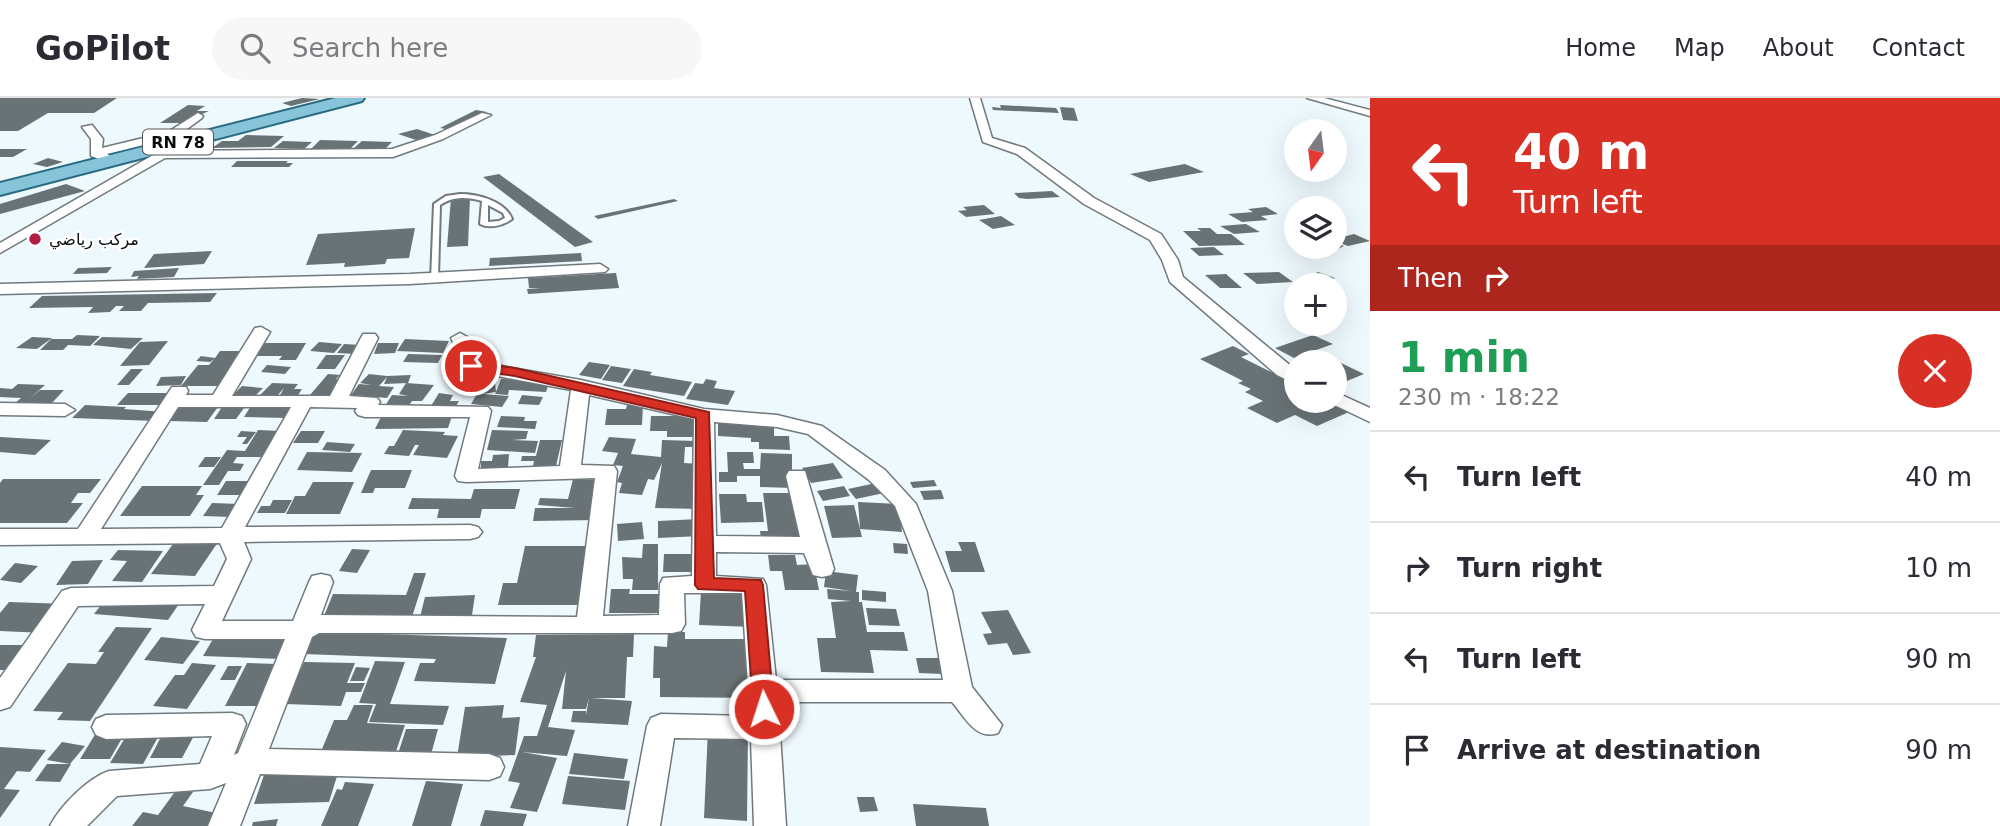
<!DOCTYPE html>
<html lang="en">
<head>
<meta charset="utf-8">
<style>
	:root { --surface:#fff; --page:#f7f7f7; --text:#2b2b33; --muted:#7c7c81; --line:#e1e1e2 }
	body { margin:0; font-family:"DejaVu Sans","Noto Naskh Arabic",sans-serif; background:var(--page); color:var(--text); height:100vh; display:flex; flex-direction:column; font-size:26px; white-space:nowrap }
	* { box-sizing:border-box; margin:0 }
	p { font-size:23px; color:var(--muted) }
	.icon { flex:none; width:38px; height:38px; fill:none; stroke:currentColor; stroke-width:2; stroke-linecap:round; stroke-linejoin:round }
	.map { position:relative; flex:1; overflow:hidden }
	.sheet { display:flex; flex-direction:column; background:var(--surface); width:630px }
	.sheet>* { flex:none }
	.hud { background:#d93025; color:#fff; overflow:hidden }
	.needle { width:46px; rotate:194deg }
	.fabs { position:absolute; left:1284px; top:21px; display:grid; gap:14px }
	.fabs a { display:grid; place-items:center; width:63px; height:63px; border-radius:50%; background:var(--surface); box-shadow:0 7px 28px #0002; font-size:35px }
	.pin { position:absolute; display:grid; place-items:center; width:60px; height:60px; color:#fff; margin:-30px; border:4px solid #fff; border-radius:50%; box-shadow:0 2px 7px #0007 }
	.me { position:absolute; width:77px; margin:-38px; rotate:356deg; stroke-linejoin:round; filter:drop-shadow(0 0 5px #0008) }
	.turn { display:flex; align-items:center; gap:24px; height:147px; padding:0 28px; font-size:32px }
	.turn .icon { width:91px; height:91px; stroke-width:2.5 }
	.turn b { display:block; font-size:49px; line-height:60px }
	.then { display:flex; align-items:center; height:66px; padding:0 28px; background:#0003; gap:14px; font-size:26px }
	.round { display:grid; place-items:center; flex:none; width:74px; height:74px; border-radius:37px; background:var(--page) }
	.summary { display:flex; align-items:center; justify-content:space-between; height:119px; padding:0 28px }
	h1 { font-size:42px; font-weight:600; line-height:52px; color:#1e9e55 }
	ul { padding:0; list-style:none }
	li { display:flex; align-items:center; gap:21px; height:91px; padding:0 28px; border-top:2px solid var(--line) }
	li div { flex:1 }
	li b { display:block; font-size:26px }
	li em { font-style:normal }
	header { display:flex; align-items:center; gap:42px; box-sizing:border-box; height:98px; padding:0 35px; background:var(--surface); border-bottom:2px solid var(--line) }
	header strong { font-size:33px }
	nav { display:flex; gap:38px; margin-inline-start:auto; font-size:24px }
	.search { width:490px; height:63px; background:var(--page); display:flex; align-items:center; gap:18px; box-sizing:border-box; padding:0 24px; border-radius:38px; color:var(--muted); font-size:26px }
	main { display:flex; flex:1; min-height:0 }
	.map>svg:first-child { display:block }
	.building { fill:#697376 }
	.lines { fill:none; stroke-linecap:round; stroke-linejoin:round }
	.lane-casing { stroke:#70797d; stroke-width:4 }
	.street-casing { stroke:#70797d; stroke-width:3 }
	.primary-casing { stroke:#286b81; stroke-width:4 }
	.lane { fill:#fff; fill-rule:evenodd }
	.street { fill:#fff; fill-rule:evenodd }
	.primary { fill:#88c4d9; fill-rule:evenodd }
	.route { fill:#d93025; stroke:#8d1f18; stroke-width:2 }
	.poi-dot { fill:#b11e42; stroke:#fff; stroke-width:2.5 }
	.labels { text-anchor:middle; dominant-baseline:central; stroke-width:5; stroke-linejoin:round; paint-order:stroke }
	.shield { fill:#fff; stroke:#535656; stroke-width:2 }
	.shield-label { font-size:16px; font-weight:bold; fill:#090d0e }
	.far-poi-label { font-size:16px; fill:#090d0e; stroke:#fff; text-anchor:start }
</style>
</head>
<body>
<header>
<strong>GoPilot</strong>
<div class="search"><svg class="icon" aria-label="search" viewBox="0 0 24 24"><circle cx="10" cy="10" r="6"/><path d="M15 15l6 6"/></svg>Search here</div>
<nav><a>Home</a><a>Map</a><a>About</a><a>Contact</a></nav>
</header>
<main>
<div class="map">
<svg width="1370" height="728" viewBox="0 0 1370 728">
	<rect width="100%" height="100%" fill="#eef9fd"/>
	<g class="building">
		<path d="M0 0H117L94 15H48L18 33H0Z"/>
		<path d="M302 0 320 1 291 8 282 5Z"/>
		<path d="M188 7 205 8 197 13H209L181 25H160Z"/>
		<path d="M1000 7 1056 10 1059 15 993 12 992 9 1001 10Z"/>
		<path d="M1060 9 1074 10 1078 23 1063 22Z"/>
		<path d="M476 12 487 14 451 32 440 30Z"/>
		<path d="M417 31 435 37 416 42 398 36Z"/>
		<path d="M246 37 284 38 271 49 212 50 222 43H238Z"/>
		<path d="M320 42 358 43 349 52 311 51Z"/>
		<path d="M283 43 312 44 304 51 274 50Z"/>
		<path d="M362 43 392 44 385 51 354 50Z"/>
		<path d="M0 51H27L13 59H0Z"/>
		<path d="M48 60 63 64 47 69 33 66Z"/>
		<path d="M237 63H288L286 65H293L289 69H231Z"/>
		<path d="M1185 66 1204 74 1149 84 1130 76Z"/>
		<path d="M499 76 593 144 575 149 483 79Z"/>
		<path d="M66 86 85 93 0 116V106Z"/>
		<path d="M1052 93 1060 99 1027 101 1019 100 1014 95Z"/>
		<path d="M470 99 468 148 447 149 451 100Z"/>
		<path d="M674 101 678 103 598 121 594 118Z"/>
		<path d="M984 107 995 116 966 119 958 113 967 112 963 109Z"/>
		<path d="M1266 109 1278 116 1261 118 1268 122 1242 124 1228 116 1253 114 1248 111Z"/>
		<path d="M1001 118 1015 127 993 131 979 122Z"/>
		<path d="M1246 126 1260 134 1234 136 1220 128Z"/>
		<path d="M415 130 409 160 387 161 385 166 344 169 345 165 306 167 318 136Z"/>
		<path d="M1197 130H1210L1217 136H1231L1245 147 1199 148 1183 133H1201Z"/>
		<path d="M1354 136 1370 143 1348 148 1335 143V141Z"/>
		<path d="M1335 145 1344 148 1324 158 1303 151 1308 149H1335Z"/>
		<path d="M1214 149 1224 157 1199 158 1190 150Z"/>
		<path d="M212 153 204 166 144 170 154 156Z"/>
		<path d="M581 155 582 163 489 168 490 160Z"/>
		<path d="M112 169 107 175 73 176 78 170Z"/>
		<path d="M179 170 174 179 137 181 139 178 131 179 134 173Z"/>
		<path d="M1279 174 1293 184 1257 186 1243 175Z"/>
		<path d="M1318 174 1335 180 1321 186 1305 181Z"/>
		<path d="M616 175 619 190 528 196 527 191 541 190H529L528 180Z"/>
		<path d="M1226 176 1242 190H1220L1205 177Z"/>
		<path d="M217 195 210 204 148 205 141 213H119L124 208H116L110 214 88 215 93 209 29 210 42 198Z"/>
		<path d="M77 237 100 238 90 248 68 247 63 252H40L51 241H72Z"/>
		<path d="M1313 237 1333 246 1294 260 1275 250Z"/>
		<path d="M32 239 52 240 37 251 16 250Z"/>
		<path d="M102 239 143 240 131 251 93 247Z"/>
		<path d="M405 241 449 243 443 255 397 253Z"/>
		<path d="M168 243 149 267 120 268 140 244Z"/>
		<path d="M319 244 342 246 334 255 310 253Z"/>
		<path d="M265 245H306L296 262H279L282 258H256Z"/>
		<path d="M378 245H399L395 255 374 256Z"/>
		<path d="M344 246 362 247 355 256 337 255Z"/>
		<path d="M1233 248 1249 256 1241 259 1297 287V303H1326L1349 314 1317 328 1295 317 1277 325 1247 310 1263 303 1245 294 1251 291 1238 285 1243 283 1200 261Z"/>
		<path d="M220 253H249L223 288H181L198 267H209L214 261 210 264 196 263 201 258 215 260Z"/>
		<path d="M408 256 442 257 438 265 403 264Z"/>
		<path d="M326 257H345L335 271H316Z"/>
		<path d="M589 264 610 267 601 281 579 277Z"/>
		<path d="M1339 264 1364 276 1335 288V266Z"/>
		<path d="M267 267 291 269 285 276 261 274Z"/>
		<path d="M611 268 631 271 622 285 602 282Z"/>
		<path d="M131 271H143L129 287H117Z"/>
		<path d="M634 271 652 274 650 277 692 284 684 298 623 288Z"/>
		<path d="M328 276 340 277 336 281 346 282 333 299 310 297Z"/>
		<path d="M369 276 387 278 411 277 408 285 384 286 387 279 379 288 394 289 387 300 351 297 359 286 372 287 360 285Z"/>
		<path d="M186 278 181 287 156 288 161 279Z"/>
		<path d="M501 281 550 282 546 294 509 292 508 297 495 296 496 294 482 296 509 298 502 309 471 306 477 296 475 286 495 284 496 294Z"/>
		<path d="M706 281 717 283 714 290 735 293 728 307 686 301 695 285 703 286Z"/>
		<path d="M272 285 298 286 294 291H302L297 299H279L284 290 277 298 260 297Z"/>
		<path d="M406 285 434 287 422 303H412L408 309 385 308 392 297 408 298 399 296Z"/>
		<path d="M18 286 45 287 29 301 40 292H64L51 306H14L21 300 0 299V290L12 291Z"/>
		<path d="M242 288 263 290 254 299 233 297Z"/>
		<path d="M128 295H174L164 307H117Z"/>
		<path d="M439 295 453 297 450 303H459L455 310 431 308Z"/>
		<path d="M522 297 543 299 539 307 518 306Z"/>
		<path d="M85 307 126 309 124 311 165 314 156 323 72 320Z"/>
		<path d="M627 307H643L642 327H605L607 311H626Z"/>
		<path d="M251 308 295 309 288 320 244 319Z"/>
		<path d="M180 309H218L207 324 168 323Z"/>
		<path d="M222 309 244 310 236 321H214Z"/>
		<path d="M452 318 448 330 375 331 381 319Z"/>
		<path d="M501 318 525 319 524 323H537L535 331 497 329Z"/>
		<path d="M651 318H696L697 339H667V333H650Z"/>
		<path d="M718 323 774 327V338H789L790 352 759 351V344H751V340L718 338Z"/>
		<path d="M258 332 281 333 264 359H237L233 365 244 366 240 373H228L219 387H203L227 352 245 353Z"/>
		<path d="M403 332 445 334 443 337 458 338 447 360 413 357 419 347H415L409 358 384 356 389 348H394Z"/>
		<path d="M492 332 528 333 526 341 512 342 538 343 535 355 487 352Z"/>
		<path d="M241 333 256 334 247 346H242L247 339H237Z"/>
		<path d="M301 333H325L318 345H293Z"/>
		<path d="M0 339 51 342 35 357 0 354Z"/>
		<path d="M609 339 636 341 631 356 661 359 662 342 697 343 696 349H685L684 365 701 366V411L655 410 662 365 654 382 648 381 642 397 619 395 622 385 617 384 623 368 613 367 618 355 602 353Z"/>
		<path d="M540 342H562L556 368H533L534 363H521L522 358H536Z"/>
		<path d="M327 344 355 346 350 354 322 352Z"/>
		<path d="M307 354 362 355 352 374 297 372Z"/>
		<path d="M727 354H753L754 365H743L744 371H760L761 355 792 356V390L760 389V378H737V384H719V374H728Z"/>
		<path d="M509 356 508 369 481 371V363H492L493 357Z"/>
		<path d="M205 359H221L214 369H198Z"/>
		<path d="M833 365 843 380 811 385 802 370Z"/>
		<path d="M371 372H412L405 390H375L373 395H361Z"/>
		<path d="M3 381H101L90 395H78L71 405H83L67 425H0V385Z"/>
		<path d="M573 381 599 382 597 422 533 423 535 410H575L538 407 540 400 568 401Z"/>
		<path d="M934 382 937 388 913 390 910 384Z"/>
		<path d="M226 383H255L247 397H217Z"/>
		<path d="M313 384H354L340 416H286L295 398H305Z"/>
		<path d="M876 385 884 395 856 401 848 391Z"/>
		<path d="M142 388H202L196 397H204L190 418H120Z"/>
		<path d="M844 388 850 398 823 403 817 393Z"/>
		<path d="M474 391H520L515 411H482L480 420H437L439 411H408L412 400 471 401Z"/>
		<path d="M941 392 944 401 924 402 920 393Z"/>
		<path d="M763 395H793L800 440 761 441 760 433H768Z"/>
		<path d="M719 396H746L747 404H762L764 424 721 425Z"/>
		<path d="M273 402H292L285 415H257L261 408H270Z"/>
		<path d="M858 404 899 406 902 434 860 431Z"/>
		<path d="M212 405 240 406 231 419 203 418Z"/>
		<path d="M854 407 862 439 832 440 824 408Z"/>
		<path d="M699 421 701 438 658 440V423Z"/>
		<path d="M642 424 644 441 618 443 617 426Z"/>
		<path d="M176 442 218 444 195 478 151 476Z"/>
		<path d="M958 444H975L985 474H951L945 453H962Z"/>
		<path d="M893 445 907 446 908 456 894 455Z"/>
		<path d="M643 446H658V492H632L633 481H623L622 459 642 460Z"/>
		<path d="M525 448H587L583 507H498L503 485H517Z"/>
		<path d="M352 451 370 452 357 475 339 473Z"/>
		<path d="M118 452 163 453 142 484 112 483 127 463 110 462Z"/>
		<path d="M664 456H695L696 474H663Z"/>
		<path d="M768 457H795L797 467 814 466 819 492H785L782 473H770Z"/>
		<path d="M103 462 88 486 56 487 72 463Z"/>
		<path d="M15 465 38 468 21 485 0 482Z"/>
		<path d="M826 473 858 477 856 494H859V504H862L867 534H904L908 553 870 552 874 575 821 574 817 540H836L831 504 851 503 828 501 827 491 851 493 824 489Z"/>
		<path d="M414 475H426L412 519 324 518 333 496 406 497Z"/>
		<path d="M611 491H630L629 496H661V515H609Z"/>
		<path d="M862 492 886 494V504L862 502Z"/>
		<path d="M701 494 749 495 753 529 699 527Z"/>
		<path d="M109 497 181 503 168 522 94 516Z"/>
		<path d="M475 497 472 517 420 519 425 499Z"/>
		<path d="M9 504 67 506 44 535 0 533V515Z"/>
		<path d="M866 510 896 511 900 528 869 527Z"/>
		<path d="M1008 512 1018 531 1031 555 1013 557 1007 545 988 547 983 536 992 535 981 514Z"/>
		<path d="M116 529 152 530 90 623 57 622 63 614 33 613 68 565 96 566 104 554H98Z"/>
		<path d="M314 534 507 540 495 586 414 583 420 565H434L436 561 304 556Z"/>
		<path d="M668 534H685V541H752L756 600 660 599V580H653L654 548 667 549Z"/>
		<path d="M216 536 293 539 282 561 203 558Z"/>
		<path d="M634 536 633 559H627L625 600H591L632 603 628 627 571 624 573 613H586V617L589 600 586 611H562L566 573 548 629 575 632 567 658 522 654 557 660 537 714 510 710 520 685 508 683 524 638H537L547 607 520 604 536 559H533L536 537Z"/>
		<path d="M161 539 200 543 183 566 144 562Z"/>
		<path d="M0 547H32L13 572H0Z"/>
		<path d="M916 560H940L943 576 919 575Z"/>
		<path d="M375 563 405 564 390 606 449 608 443 627 369 624 376 606 359 605Z"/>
		<path d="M304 564 355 565 347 585H365L361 594H346L341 608 285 606Z"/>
		<path d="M192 565 216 567 187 611 153 608 175 577H184Z"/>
		<path d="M247 565 278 566 258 608H225Z"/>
		<path d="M228 568H242L235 582H220Z"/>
		<path d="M356 569 370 570 364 583H350Z"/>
		<path d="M354 607H373L367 625 405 627 394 659 320 656 334 622H347Z"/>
		<path d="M504 607 502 620 520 619 515 657 457 659 465 609Z"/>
		<path d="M406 631H438L430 660 397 659Z"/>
		<path d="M708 631 748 634 747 723 704 720Z"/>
		<path d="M129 633 161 634 143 666 110 665Z"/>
		<path d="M164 633 196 634 182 660H150Z"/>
		<path d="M96 635H125L110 661H80Z"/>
		<path d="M62 644 85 648 70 666 47 662Z"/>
		<path d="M0 649 46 652 30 674 17 673 4 691 20 692 0 720Z"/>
		<path d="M574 655 628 661 624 681 569 676Z"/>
		<path d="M47 666H71L60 684 35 683Z"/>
		<path d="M338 675 329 704 254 706 264 677Z"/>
		<path d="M568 678 630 683 625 712 562 706Z"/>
		<path d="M426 683 463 686 451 728H412Z"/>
		<path d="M345 684 374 686 358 728H321L337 691 342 692Z"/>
		<path d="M177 691 193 694 183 708 216 715 207 728H132L143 714 158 717Z"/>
		<path d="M857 699H874L878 713 860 714Z"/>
		<path d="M913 706 986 710 989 728H916Z"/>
		<path d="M485 712 527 716 523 728H480Z"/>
		<path d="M278 721 276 728H252L253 724Z"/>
	</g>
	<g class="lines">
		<g class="lane-casing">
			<path id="lane" d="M460 96C478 96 505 103 512 121 504 127 490 131 480 126L482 103C467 99 454 98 440 107L438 180 437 182H431L434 106 446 98ZM488 107 503 115 505 120 499 123 488 124Z"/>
		</g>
		<g class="street-casing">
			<g id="street">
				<path d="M970 0H980L992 40 1025 50 1094 100 1161 136 1178 162 1183 179 1297 273V287L1277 277 1170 184 1162 162 1150 142 1084 106 1017 56 983 44Z"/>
				<path d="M1307 0H1324L1370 12V18Z"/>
				<path d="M198 15 203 18 202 20 176 39 107 56 116 61 110 65 91 58V41L82 29 92 27 103 41 102 50 168 34Z"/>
				<path d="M482 15 491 17 443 41 393 59 165 60 0 155V145L160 53 392 51 435 37Z"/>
				<path d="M600 166 608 171 605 174 410 186 0 196V186L410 176Z"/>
				<path d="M261 229 270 234 232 298H330L363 236H375L378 240 349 298 377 300 380 304 378 307 488 309 491 313 478 371 560 368 571 292 465 272 451 240 460 235 469 240 478 264 581 282 704 311 777 317 822 328 885 372 916 406 952 493 972 589 1002 627 998 635C976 643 965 619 952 604H778L786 728H754L751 641 674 640 660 728H628L647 628 651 620 661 616 750 618 742 495H684L685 526 681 533 672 535H319L312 539 269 651 489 656 500 660 504 669 500 678 489 682 260 676 240 728H208L226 685 210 691 117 698 87 728H50C60 708 88 680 109 673L200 666 212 638 106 641 96 637 92 629 96 621 106 617 232 615 242 618 246 626 234 657 238 655 285 541H205L196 539 192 532 205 506 78 508 10 609 0 612V580L62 493 71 490 214 488 227 461 220 445 0 447V431H78L172 289H186L188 293 186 297H213L255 230ZM589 297 694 321 692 478 663 480 660 486 659 517 603 518 617 373 614 368 581 367ZM178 309H291L222 430 101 431ZM310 309 357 310 355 313 358 317 365 319H470L455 378 458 383 466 384 595 380 577 519 321 517 333 484 330 478 321 476 312 478 309 484 293 523H222L251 461 244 444 470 441 478 439 482 434 478 429 470 427 245 429ZM714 324 777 329 808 336 869 382 895 408 928 493 943 582H776L766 487 763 481 716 478V454L804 455 813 477 822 479 831 477 834 471 805 373H789L786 378 800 439 716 438Z"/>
				<path d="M1335 294 1370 310V324L1328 304 1335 303Z"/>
				<path d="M0 305 65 306 75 312 65 318 0 317Z"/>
			</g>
		</g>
		<g class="primary-casing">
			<path id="primary" d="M336 0H364L362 3 0 97V85Z"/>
		</g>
		<use href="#lane" class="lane"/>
		<use href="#street" class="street"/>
		<use href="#primary" class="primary"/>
	</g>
	<path class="route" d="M471 264 515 270 709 314 714 480 761 482 763 487 774 611 771 617 764 620 756 617 753 611 745 493 698 491 695 487 696 320 515 278 466 271 464 268Z"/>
	<circle class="poi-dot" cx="35" cy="141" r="7"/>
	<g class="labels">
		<rect class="shield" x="143" y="31.5" width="70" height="25" rx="5"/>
		<g class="shield-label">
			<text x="178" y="44">RN 78</text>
		</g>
		<g class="far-poi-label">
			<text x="49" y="141">مركب رياضي</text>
		</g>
	</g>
</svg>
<div class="fabs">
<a><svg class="needle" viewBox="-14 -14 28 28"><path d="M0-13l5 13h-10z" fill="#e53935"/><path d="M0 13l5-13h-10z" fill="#7c7c81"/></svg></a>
<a><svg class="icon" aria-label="layers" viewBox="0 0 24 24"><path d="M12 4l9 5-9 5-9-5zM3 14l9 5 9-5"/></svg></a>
<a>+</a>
<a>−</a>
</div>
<div class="pin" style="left:471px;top:268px;background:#d93025"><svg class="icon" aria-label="arrive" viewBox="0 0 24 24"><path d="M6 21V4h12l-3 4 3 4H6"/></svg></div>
<svg class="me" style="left:764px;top:611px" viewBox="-20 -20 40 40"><circle r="17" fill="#d93025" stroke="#fff" stroke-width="3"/><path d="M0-11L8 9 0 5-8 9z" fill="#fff"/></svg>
</div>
<section class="sheet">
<div class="hud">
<div class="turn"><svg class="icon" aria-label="left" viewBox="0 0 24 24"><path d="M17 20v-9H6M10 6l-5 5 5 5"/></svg><div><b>40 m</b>Turn left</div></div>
<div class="then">Then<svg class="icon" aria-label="right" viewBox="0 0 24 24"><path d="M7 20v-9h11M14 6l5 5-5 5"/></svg></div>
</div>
<div class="summary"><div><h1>1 min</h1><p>230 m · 18:22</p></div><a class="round" style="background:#d93025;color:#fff"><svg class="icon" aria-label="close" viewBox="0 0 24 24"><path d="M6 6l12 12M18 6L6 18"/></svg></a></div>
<ul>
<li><svg class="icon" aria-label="left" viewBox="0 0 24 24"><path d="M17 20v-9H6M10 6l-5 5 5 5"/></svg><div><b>Turn left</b></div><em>40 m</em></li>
<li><svg class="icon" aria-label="right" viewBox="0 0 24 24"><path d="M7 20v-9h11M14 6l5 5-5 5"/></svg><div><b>Turn right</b></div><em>10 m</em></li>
<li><svg class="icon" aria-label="left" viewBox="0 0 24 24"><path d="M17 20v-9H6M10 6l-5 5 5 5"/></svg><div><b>Turn left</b></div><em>90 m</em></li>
<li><svg class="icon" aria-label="arrive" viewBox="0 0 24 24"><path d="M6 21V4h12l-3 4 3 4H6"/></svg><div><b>Arrive at destination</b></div><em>90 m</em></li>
</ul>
</section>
</main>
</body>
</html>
